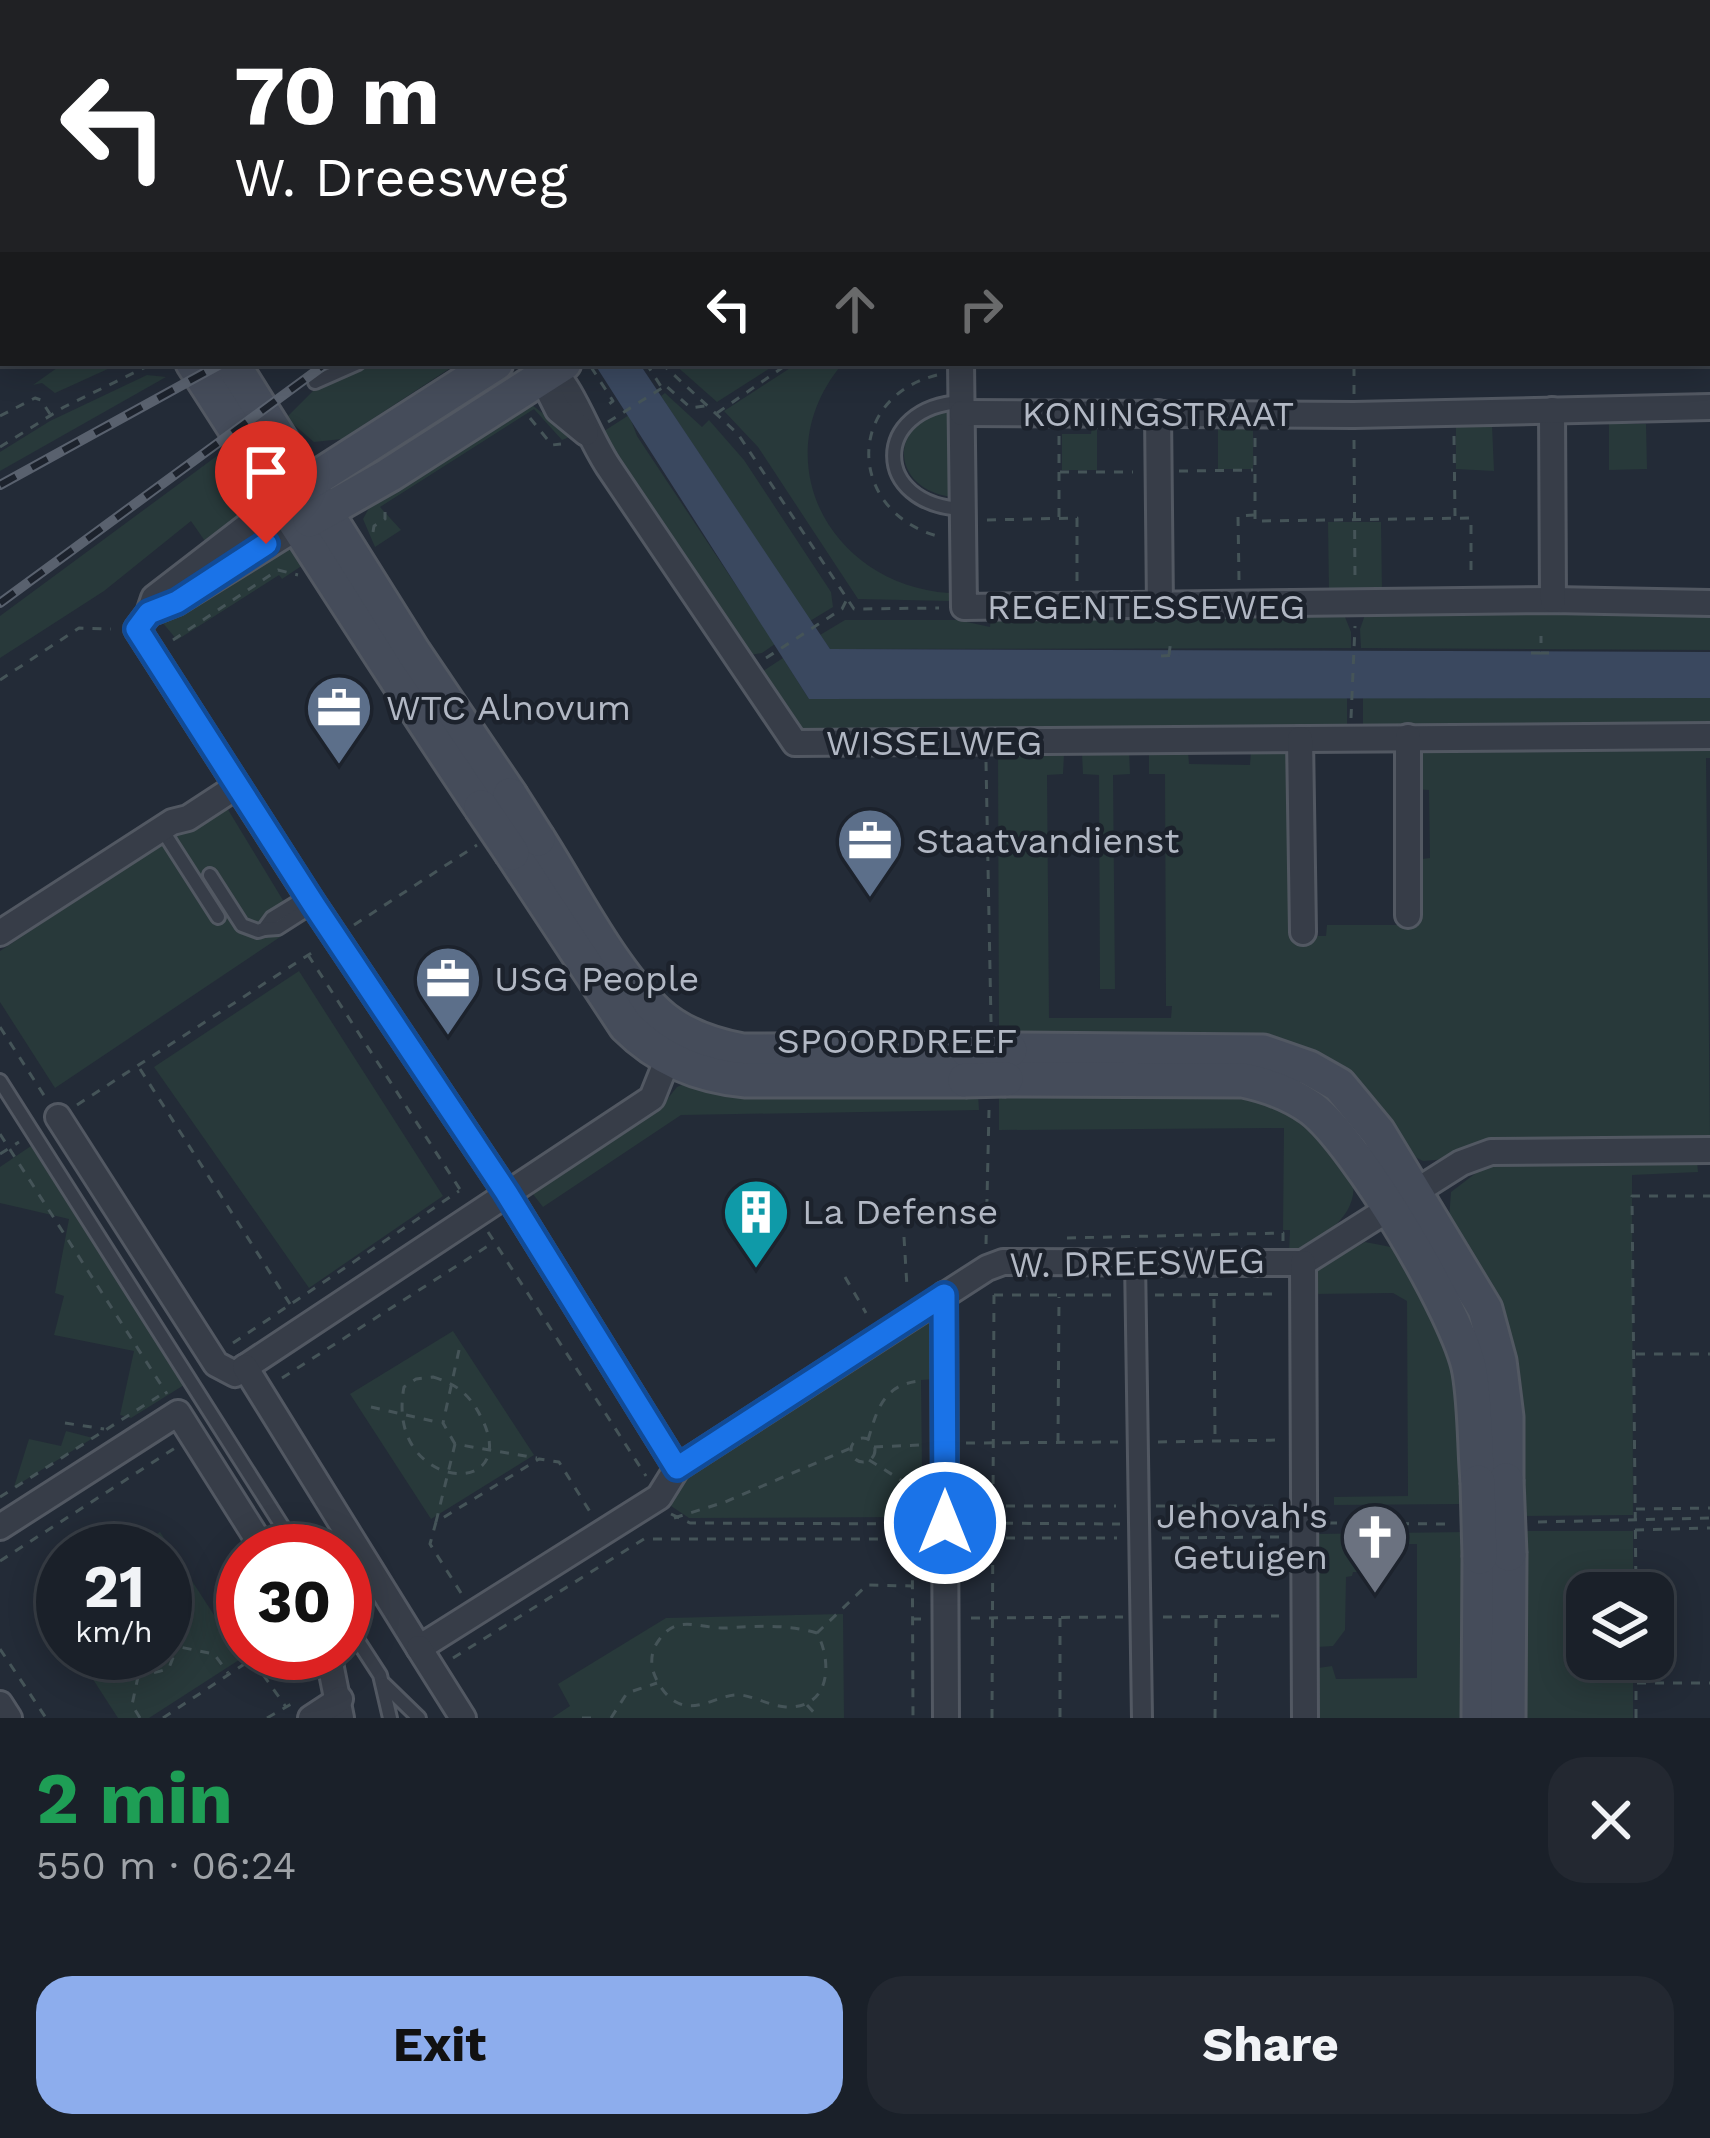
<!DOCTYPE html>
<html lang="en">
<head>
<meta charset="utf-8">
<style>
	:root { --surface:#1a2029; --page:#232831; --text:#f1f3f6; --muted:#9fa3a8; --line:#383e46; --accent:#8daded }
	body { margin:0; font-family:"Work Sans",sans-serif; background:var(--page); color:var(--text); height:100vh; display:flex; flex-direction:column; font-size:45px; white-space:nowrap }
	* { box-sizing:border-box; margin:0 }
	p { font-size:39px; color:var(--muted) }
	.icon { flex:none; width:66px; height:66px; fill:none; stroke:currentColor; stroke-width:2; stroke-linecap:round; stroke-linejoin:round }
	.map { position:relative; height:1718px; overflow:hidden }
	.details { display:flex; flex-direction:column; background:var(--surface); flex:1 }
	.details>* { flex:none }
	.hud { position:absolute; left:0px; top:0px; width:1710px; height:366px; box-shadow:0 6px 30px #0003,0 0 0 3px var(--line); background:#202124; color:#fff; overflow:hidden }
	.buttons { position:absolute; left:1566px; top:1572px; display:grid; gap:24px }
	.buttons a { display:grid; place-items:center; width:108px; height:108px; border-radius:24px; background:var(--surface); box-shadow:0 6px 30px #0003,0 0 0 3px var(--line); font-size:60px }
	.speed { position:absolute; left:36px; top:1524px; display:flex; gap:24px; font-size:60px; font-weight:700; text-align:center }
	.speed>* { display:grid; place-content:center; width:156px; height:156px; border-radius:50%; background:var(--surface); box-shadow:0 6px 30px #0003,0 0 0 3px var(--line); line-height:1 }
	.speed small { font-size:30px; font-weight:400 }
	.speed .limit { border:18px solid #d22; background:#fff; color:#111 }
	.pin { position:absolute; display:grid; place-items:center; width:102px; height:102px; color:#fff; margin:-123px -51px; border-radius:50% 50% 50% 0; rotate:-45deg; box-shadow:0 0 12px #0007 }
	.pin .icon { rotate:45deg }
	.me { position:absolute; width:132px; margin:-66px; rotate:0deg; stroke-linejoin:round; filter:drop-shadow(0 0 9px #0008) }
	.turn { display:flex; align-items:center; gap:42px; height:252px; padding:0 36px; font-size:54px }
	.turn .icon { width:156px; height:156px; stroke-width:2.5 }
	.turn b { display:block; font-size:84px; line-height:102px }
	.lanes { display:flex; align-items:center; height:114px; padding:0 36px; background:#0003; justify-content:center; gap:60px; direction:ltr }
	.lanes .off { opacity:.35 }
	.round { display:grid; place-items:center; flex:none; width:126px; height:126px; border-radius:36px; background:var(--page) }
	.head { display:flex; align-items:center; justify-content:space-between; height:204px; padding:0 36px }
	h1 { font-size:72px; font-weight:700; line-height:90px; color:#1e9e55 }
	.action { display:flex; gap:24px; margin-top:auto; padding:24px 36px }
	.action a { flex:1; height:138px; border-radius:36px; background:var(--accent); color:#111; font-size:48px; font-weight:700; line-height:138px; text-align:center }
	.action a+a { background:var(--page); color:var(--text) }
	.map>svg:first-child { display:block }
	.green { fill:#28393a }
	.water { fill:#3a485f }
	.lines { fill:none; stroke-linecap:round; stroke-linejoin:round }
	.service-casing { stroke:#525862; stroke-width:18 }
	.pedestrian-casing { stroke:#525862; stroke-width:24 }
	.minor-casing { stroke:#525862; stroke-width:30 }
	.secondary-casing { stroke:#525862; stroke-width:39 }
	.path { stroke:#455458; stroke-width:3; stroke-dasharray:9 9; stroke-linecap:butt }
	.service { stroke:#373d48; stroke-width:12 }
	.pedestrian { stroke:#373d48; stroke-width:18 }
	.minor { stroke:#373d48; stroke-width:24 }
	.secondary { stroke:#454c5a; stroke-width:33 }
	.rail-casing { stroke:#59616e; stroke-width:10 }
	.rail { stroke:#1c222c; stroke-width:6; stroke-dasharray:18; stroke-linecap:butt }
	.secondary-bridge-casing { stroke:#525862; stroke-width:39; stroke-linecap:butt }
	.secondary-bridge { stroke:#454c5a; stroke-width:33 }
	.route-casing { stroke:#114b97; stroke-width:30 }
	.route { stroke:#1a73e8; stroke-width:21 }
	.labels { text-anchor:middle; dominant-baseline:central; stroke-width:9; stroke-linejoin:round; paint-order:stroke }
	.street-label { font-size:36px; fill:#b2b8c4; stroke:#1c222c }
	.poi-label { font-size:36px; fill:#b2b8c4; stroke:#1c222c; text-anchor:start }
</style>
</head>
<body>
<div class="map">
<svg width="1710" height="1718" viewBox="0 0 1710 1718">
	<rect width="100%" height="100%" fill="#232b37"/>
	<g class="green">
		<path d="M64 363H121L55 393 42 383 33 385Z"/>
		<path d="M352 363H458L342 439 314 442 286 418 314 390Z"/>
		<path d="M673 363H778L717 402Z"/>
		<path d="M798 363H843C762 459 830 585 949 593V601L858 599 758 447 724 411Z"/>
		<path d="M147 375 166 377 0 471V452L50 421Z"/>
		<path d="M665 393 702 427 709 420 744 460 831 592 833 607 810 621 661 396Z"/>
		<path d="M527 401 572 436 562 440 534 409 380 507 401 530 375 547 363 519 375 497Z"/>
		<path d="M953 411V497C888 490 887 417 953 411Z"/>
		<path d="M629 415 637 436 775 644 762 653 744 656 601 433Z"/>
		<path d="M1609 424H1646L1647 469 1609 470Z"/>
		<path d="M1097 425V470H1062V434H1091L1092 426Z"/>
		<path d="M1218 425 1253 427V469H1218Z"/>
		<path d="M1492 425 1494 471 1456 469V426Z"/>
		<path d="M229 447 259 488 254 507 207 544 191 521 104 591 0 658V616Z"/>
		<path d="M1328 522H1381L1382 593H1329Z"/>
		<path d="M280 547 298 552 306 563 282 579 279 575 177 640 162 622Z"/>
		<path d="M1710 610V650L1361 648 1360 629 1366 612Z"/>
		<path d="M1343 612 1351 632V648L830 649 820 635 845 620H958L990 627 991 613Z"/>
		<path d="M783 658 809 699 1347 697V729L802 732 760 673Z"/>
		<path d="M1363 697 1710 698V728L1363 731Z"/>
		<path d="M1422 744 1710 747V758H1706L1710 1138 1423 1161 1407 1153 1349 1080 999 1037 998 752 1064 754 1063 774 1047 775 1049 1018H1171L1172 1006H1166L1165 774H1149V751H1188L1189 764 1250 765 1251 751 1291 750 1296 936H1326L1327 925H1403L1414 860 1430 858 1429 790 1414 789V757Z"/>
		<path d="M1129 750 1130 774 1113 775 1115 989H1100L1099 775 1083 774 1082 753Z"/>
		<path d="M224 803 298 925 55 1088 0 1002V951Z"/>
		<path d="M299 971 443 1196 309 1288 154 1067Z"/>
		<path d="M689 1082 978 1094 979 1110 681 1115 543 1207 529 1189 665 1102 677 1087Z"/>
		<path d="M1233 1090 1306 1117 1352 1178C1362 1215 1319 1242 1289 1253L1290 1230H1283L1284 1128 999 1130V1094Z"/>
		<path d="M31 1146 184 1385 131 1418 120 1415 134 1351 54 1335 64 1296 55 1293 69 1219 0 1203V1167Z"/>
		<path d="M1697 1161 1698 1172 1632 1175 1633 1515 1521 1516 1449 1219 1451 1192 1489 1163Z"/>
		<path d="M1365 1242 1396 1248 1454 1352 1468 1482 1461 1483V1504L1334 1505V1497L1408 1496 1407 1301 1393 1293 1314 1294 1318 1269Z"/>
		<path d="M923 1321 933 1322 936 1379 921 1380 922 1468 937 1470 940 1502H909L908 1517 689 1518 671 1506 681 1478Z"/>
		<path d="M453 1331 534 1455 431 1519 350 1394Z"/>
		<path d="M66 1431 93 1438 14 1487 29 1439 61 1446Z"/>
		<path d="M1521 1531H1633V1593H1587V1659H1633V1718H1521Z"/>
		<path d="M160 1532 242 1658 149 1718H118L76 1653H165V1551H130Z"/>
		<path d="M1465 1532 1467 1718H1318V1668L1332 1666 1336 1679 1417 1678V1544H1371V1572H1353L1352 1576 1346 1577 1345 1630 1333 1646 1317 1647 1315 1534Z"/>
		<path d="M843 1614 844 1718H552L570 1706 558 1684 666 1618Z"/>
	</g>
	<path class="water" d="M594 363H639L830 649 1710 652V698L809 699Z"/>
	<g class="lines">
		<g class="service-casing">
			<g id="service">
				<path d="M315 382 358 363"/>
				<path d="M961 402C872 407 871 505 963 509"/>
				<path d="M161 828 218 917"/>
				<path d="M210 875 242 925 258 931 264 929 272 918 308 896"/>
				<path d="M264 929 278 928 314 905"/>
				<path d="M0 1081 298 1551"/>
				<path d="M345 1621 380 1675 390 1718"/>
				<path d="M384 1684 419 1718"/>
			</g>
		</g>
		<g class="pedestrian-casing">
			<path id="pedestrian" d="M1135 1260 1142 1718"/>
		</g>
		<g class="minor-casing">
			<g id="minor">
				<path d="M461 0 463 3"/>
				<path d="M711 0H718"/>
				<path d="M1509 3 1513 0"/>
				<path d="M0 197 3 196"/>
				<path d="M1707 278 1710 282"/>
				<path d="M547 363C575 392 586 432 608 466L795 743 1710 736"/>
				<path d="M961 363 964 607 1553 600 1710 603"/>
				<path d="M536 366 558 410 586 433"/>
				<path d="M1552 410 1553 600"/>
				<path d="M962 413 1354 415 1710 407"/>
				<path d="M1158 413 1160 607"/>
				<path d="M281 500 154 598 149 613 137 629 308 896 506 1192 677 1468 987 1268 1003 1262 1303 1263 1461 1163 1491 1152 1710 1150"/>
				<path d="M149 613 177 602 298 527"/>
				<path d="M1300 739 1303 932"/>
				<path d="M1408 915V737"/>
				<path d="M0 933 172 822 188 818 237 786"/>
				<path d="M58 1117 216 1364 235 1374 652 1098 674 1043"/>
				<path d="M1303 1263 1305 1718"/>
				<path d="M944 1295 946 1718"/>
				<path d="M245 1367 419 1648 659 1497 677 1468"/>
				<path d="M0 1527 178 1413 265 1551"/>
				<path d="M419 1648 463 1718"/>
				<path d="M328 1653 341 1718"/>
				<path d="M0 1704 9 1718"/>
				<path d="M311 1718 340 1699"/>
			</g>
		</g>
		<g class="secondary-casing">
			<g id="secondary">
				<path d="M94 0 95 3"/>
				<path d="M130 0 131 3"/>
				<path d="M971 3 976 0"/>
				<path d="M1028 3 1033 0"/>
				<path d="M193 363C289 512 383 661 481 807"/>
				<path d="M232 363 414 653 510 795"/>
				<path d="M293 493 496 363"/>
				<path d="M310 520 389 475 564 363"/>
				<path d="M538 839C573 894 610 968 656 1012 680 1035 711 1045 742 1051L967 1050"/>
				<path d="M512 853 626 1026C660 1060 699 1076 746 1080H965"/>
				<path d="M1010 1050 1263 1052 1309 1068 1339 1085 1378 1132 1485 1309 1499 1361 1506 1417V1480"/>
				<path d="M1006 1079 1243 1080C1267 1085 1290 1093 1311 1108 1356 1141 1461 1317 1470 1372 1476 1408 1475 1446 1478 1482"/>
				<path d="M1479 1718 1480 1557"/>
				<path d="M1508 1718 1509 1554"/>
			</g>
		</g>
		<g class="path">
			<path d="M1139 0 1143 3"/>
			<path d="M564 3 569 0"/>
			<path d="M1707 310 1710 308"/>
			<path d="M646 363 662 388 666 386 691 408 705 406"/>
			<path d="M661 363 738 434 854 609 939 608"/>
			<path d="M591 367 613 401 605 407"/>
			<path d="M937 375C845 398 847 510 937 536"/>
			<path d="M1354 394V363"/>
			<path d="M717 413 789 363"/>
			<path d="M0 416 35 398 41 400 50 414"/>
			<path d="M530 418 552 445 561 444"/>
			<path d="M608 422 662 388"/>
			<path d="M1059 436V517"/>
			<path d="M1454 436 1455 516"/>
			<path d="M1255 438V521L1471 518V575"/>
			<path d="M1354 440 1355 580"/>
			<path d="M0 447 64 407 154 363"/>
			<path d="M1179 471 1253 470"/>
			<path d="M1060 472H1133"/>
			<path d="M987 520 1077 518V581"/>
			<path d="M373 532 374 526 385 519V512"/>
			<path d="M1239 580 1238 516 1254 515"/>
			<path d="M173 640 278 570 298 575"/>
			<path d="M1531 653H1549H1541V636"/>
			<path d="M1169 655 1171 639"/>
			<path d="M1161 656 1179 655"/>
			<path d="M766 658 842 609 846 601"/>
			<path d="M0 680 79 628 111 629"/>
			<path d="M1351 718 1355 626"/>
			<path d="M986 762 991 1022"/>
			<path d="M354 925 477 845"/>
			<path d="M308 955 463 1194"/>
			<path d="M0 1027 47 1100"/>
			<path d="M140 1069 290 1304"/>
			<path d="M77 1105 316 950"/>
			<path d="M0 1134 167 1394"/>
			<path d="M0 1154 19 1142"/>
			<path d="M488 1232 646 1476"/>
			<path d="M904 1237 907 1287"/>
			<path d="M1067 1238 1283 1233V1241"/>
			<path d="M986 1244 989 1110"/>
			<path d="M845 1277 866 1313"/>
			<path d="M994 1295H1115"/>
			<path d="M1155 1295 1277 1294"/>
			<path d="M1214 1299 1215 1439"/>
			<path d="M233 1343 459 1191"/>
			<path d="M1636 1354H1710"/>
			<path d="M433 1377C457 1384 470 1395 481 1417 525 1501 384 1492 404 1387L416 1379Z"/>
			<path d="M282 1378 491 1244"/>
			<path d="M371 1407 441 1423"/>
			<path d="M65 1423 104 1429"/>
			<circle cx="863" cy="1450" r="12"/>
			<path d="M868 1440C877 1410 883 1385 919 1381"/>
			<path d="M1058 1442 1059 1297"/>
			<path d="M1158 1442 1280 1440"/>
			<path d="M966 1443 1118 1442"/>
			<path d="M455 1444 443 1423 459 1350"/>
			<path d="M874 1447 920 1445"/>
			<path d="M869 1460 912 1487 913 1718"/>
			<path d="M0 1497 159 1396"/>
			<path d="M911 1506H924"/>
			<path d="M970 1506H1116"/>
			<path d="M1156 1506H1278"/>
			<path d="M1636 1509 1710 1508"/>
			<path d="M671 1514 690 1523 922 1524"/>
			<path d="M674 1518 725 1502 851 1448"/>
			<path d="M436 1522 455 1444 537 1458"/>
			<path d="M1538 1522 1710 1518"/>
			<path d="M968 1523 1120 1524"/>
			<path d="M1328 1523 1450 1524"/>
			<path d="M1160 1524 1282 1523"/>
			<path d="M1635 1530 1710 1528"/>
			<path d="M970 1538H1117"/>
			<path d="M1162 1538 1279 1537"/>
			<path d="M0 1561 175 1448"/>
			<path d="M165 1562 173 1557"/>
			<path d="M461 1593 430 1544 436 1522 539 1459 559 1462 592 1515"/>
			<path d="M1636 1593 1632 1196H1710"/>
			<path d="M60 1606H63"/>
			<path d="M1163 1617 1279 1616"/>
			<path d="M971 1618 1123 1617"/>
			<path d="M1060 1618V1718"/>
			<path d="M912 1619H925"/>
			<path d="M817 1633C786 1624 757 1626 726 1628 700 1629 677 1613 659 1640 653 1648 651 1656 652 1666 654 1679 665 1697 678 1703 699 1713 720 1693 741 1695 756 1697 770 1706 786 1707 830 1709 833 1663 817 1633L867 1585 912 1586"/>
			<path d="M165 1644 214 1654 228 1673"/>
			<path d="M0 1649 46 1718"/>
			<path d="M107 1653C123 1675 146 1678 169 1668L183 1631 165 1602"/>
			<path d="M453 1658 644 1539H925"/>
			<path d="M1637 1683H1710"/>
			<path d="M807 1705 819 1718"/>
			<path d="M140 1718 132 1705 143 1653"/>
			<path d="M163 1718 252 1659 286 1707"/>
			<path d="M267 1718 293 1703"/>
			<path d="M582 1718H599"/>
			<path d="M611 1718 627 1693 657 1683"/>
			<path d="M992 1718 994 1291"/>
			<path d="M1215 1718 1216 1618"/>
			<path d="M1636 1718V1659"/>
		</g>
		<use href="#service" class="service"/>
		<use href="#pedestrian" class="pedestrian"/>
		<use href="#minor" class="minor"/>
		<use href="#secondary" class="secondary"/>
		<g class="rail-casing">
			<g id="rail">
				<path d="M823 3 827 0"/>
				<path d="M851 3 855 0"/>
				<path d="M0 485 222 363"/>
				<path d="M0 603 327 363"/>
			</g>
		</g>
		<use href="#rail" class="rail"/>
		<g class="secondary-bridge-casing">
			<g id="secondary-bridge">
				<path d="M510 795 538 839"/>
				<path d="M481 807 512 853"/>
				<path d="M967 1050H1010"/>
				<path d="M965 1080 1006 1079"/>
				<path d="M1506 1480 1509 1554"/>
				<path d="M1478 1482 1480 1557"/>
			</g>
		</g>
		<use href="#secondary-bridge" class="secondary-bridge"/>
	</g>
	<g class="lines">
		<g class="route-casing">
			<path id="route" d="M266 544 177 602 149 613 137 629 314 905 506 1192 677 1468 944 1295 945 1523"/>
		</g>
		<use href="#route" class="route"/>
	</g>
	<defs>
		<g id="office-pin" transform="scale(3.45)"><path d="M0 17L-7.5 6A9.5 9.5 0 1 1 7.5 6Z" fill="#5c6f8a" stroke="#1c222c"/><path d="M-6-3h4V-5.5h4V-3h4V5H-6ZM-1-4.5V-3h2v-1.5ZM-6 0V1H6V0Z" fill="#fff"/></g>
		<g id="building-pin" transform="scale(3.45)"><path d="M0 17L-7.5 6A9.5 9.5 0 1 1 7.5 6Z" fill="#0f9aa8" stroke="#1c222c"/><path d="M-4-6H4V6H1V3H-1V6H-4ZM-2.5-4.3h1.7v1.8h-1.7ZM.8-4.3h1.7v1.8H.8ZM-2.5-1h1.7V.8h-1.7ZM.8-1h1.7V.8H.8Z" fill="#fff"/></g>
		<g id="church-pin" transform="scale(3.45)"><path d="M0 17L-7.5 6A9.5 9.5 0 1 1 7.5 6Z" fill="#6b7280" stroke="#1c222c"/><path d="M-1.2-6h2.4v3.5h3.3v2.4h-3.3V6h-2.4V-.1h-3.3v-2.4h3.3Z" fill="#fff"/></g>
	</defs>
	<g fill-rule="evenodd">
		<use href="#office-pin" x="339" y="708"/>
		<use href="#office-pin" x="870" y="841"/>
		<use href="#office-pin" x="448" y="979"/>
		<use href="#building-pin" x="756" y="1212"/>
		<use href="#church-pin" x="1375" y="1537"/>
	</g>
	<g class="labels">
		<g class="street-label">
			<text x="1158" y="414">KONINGSTRAAT</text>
			<text x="1146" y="607">REGENTESSEWEG</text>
			<text x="934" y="743">WISSELWEG</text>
			<text x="897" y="1041">SPOORDREEF</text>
			<text transform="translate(1137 1263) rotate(-1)">W. DREESWEG</text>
		</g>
		<g class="poi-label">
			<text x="386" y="708">WTC Alnovum</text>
			<text x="916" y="841">Staatvandienst</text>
			<text x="494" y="979">USG People</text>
			<text x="802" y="1212">La Defense</text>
			<text x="1328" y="1516" text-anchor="end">Jehovah's<tspan x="1328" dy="41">Getuigen</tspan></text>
		</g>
	</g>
</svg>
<div class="buttons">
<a><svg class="icon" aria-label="layers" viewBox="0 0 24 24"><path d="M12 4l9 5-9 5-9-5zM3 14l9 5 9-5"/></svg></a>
</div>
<div class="speed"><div>21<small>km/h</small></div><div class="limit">30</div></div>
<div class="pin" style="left:266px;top:544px;background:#d93025"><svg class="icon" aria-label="arrive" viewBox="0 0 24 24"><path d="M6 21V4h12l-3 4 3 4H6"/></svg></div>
<svg class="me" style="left:945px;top:1523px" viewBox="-20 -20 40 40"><circle r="17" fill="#1a73e8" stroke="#fff" stroke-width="3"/><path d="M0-11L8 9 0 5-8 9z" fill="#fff"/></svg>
<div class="hud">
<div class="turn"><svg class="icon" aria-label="left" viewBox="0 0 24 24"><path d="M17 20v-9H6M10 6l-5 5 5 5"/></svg><div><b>70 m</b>W. Dreesweg</div></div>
<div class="lanes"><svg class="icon" aria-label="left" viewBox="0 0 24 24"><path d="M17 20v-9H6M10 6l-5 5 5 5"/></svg><svg class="icon off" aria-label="ahead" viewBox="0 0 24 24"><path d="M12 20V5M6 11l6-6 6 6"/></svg><svg class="icon off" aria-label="right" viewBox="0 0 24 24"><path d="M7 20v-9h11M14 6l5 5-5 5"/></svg></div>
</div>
</div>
<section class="details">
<div class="head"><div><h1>2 min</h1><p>550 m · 06:24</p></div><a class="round"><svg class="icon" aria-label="close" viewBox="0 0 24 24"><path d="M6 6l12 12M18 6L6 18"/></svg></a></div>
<div class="action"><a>Exit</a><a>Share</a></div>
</section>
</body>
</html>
